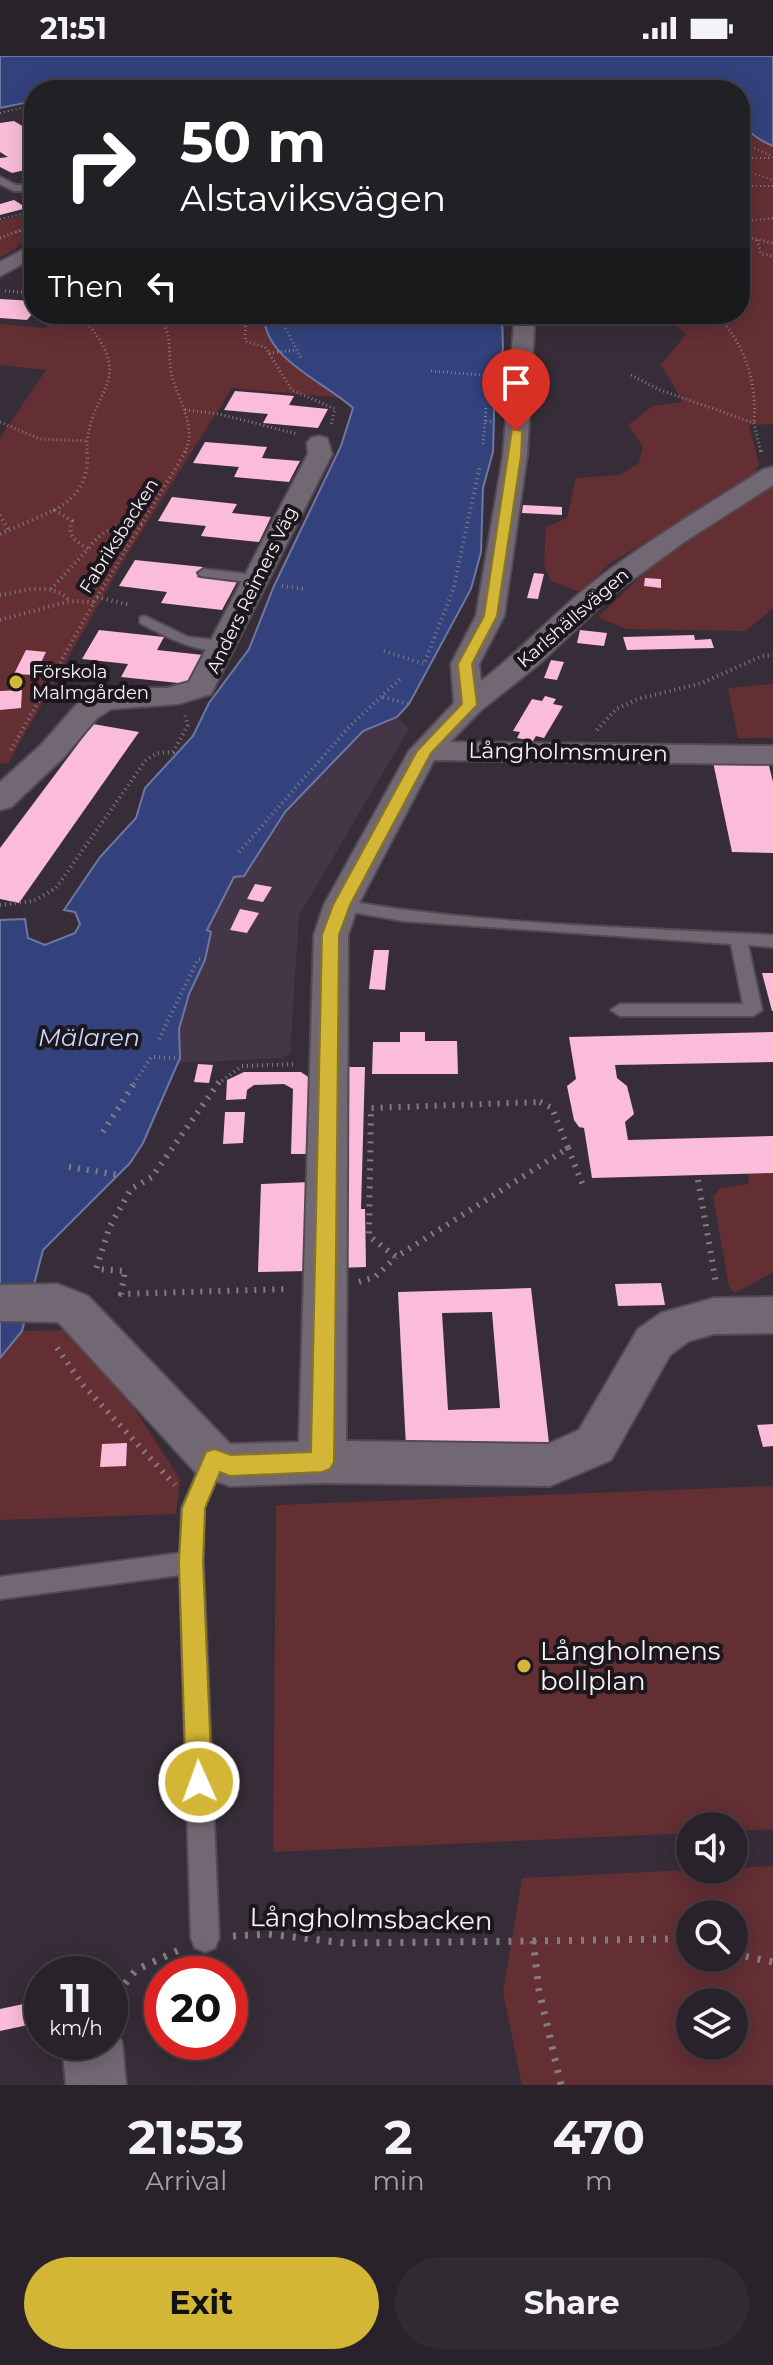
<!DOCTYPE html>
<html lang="en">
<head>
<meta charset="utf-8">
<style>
	:root { --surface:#29222a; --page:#312a32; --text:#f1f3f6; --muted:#a5a4a8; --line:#453f47; --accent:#d3b635 }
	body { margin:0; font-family:Montserrat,sans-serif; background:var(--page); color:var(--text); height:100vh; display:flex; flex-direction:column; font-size:30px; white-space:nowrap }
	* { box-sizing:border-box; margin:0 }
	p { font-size:26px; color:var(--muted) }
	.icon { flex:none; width:44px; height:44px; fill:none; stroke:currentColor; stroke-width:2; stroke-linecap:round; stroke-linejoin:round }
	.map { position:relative; height:2029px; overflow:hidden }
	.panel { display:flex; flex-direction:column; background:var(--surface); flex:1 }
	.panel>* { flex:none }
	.guide { position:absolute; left:24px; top:24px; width:726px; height:244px; border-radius:32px; box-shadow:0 4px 20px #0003,0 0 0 2px var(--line); background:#202124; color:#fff; overflow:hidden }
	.fabs { position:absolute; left:676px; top:1756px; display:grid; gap:16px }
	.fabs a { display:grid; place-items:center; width:72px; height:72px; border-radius:50%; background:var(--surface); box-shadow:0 4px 20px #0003,0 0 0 2px var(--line); font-size:40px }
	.speed { position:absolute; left:24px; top:1900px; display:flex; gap:16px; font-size:40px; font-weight:700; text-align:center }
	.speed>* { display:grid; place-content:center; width:104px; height:104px; border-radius:50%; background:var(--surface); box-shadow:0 4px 20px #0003,0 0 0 2px var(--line); line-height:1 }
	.speed small { font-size:20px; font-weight:400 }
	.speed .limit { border:12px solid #d22; background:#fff; color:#111 }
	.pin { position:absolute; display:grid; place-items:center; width:68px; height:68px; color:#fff; margin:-82px -34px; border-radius:50% 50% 50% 0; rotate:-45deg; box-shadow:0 0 8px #0007 }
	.pin .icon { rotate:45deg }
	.me { position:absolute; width:88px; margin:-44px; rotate:358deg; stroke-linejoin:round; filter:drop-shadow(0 0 6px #0008) }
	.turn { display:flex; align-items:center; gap:28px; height:168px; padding:0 24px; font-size:36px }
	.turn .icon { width:104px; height:104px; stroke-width:2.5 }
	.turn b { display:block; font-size:56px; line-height:68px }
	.then { display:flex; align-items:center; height:76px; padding:0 24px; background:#0003; gap:16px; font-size:30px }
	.eta { display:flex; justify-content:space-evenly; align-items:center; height:136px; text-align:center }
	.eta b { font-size:48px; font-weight:700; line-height:56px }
	.action { display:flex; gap:16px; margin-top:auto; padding:16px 24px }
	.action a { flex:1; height:92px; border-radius:48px; background:var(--accent); color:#111; font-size:32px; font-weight:700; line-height:92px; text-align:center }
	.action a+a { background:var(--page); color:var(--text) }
	.status { display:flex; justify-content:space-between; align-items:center; height:56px; padding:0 40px; background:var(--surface); direction:ltr }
	.status svg { height:22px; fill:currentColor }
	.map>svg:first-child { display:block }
	.built { fill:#443646 }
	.green { fill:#632f33; fill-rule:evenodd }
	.water { fill:#33427c; stroke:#6e77a2; stroke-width:2 }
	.building { fill:#fabcd8; fill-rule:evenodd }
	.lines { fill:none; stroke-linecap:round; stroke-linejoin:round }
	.lane-casing { stroke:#534b53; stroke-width:4 }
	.street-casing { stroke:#534b53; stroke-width:4 }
	.path-far4 { stroke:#847b84; stroke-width:2; stroke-dasharray:1 3; stroke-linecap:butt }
	.path-far3 { stroke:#847b84; stroke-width:3; stroke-dasharray:1 3; stroke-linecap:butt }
	.path-far2 { stroke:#847b84; stroke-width:4; stroke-dasharray:1 4; stroke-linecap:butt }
	.path-far1 { stroke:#847b84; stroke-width:6; stroke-dasharray:2 7; stroke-linecap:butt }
	.path { stroke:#847b84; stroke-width:7; stroke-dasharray:3 9; stroke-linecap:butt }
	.lane { fill:#726873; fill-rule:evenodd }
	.street { fill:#726873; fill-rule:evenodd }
	.route { fill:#d3b635; stroke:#897622; stroke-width:2 }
	.poi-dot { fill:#d3b635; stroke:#1c171c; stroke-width:3 }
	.labels { text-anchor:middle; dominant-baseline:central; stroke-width:8; stroke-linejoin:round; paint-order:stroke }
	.far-street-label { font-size:18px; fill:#f9f2f9; stroke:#1c171c }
	.far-poi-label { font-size:18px; fill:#f9f2f9; stroke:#1c171c; text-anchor:start }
	.street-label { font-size:22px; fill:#f9f2f9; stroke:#1c171c }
	.water-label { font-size:24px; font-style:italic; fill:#cad7fb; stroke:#1c171c }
	.near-poi-label { font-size:26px; fill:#f9f2f9; stroke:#1c171c; text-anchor:start }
	.near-street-label { font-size:26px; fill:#f9f2f9; stroke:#1c171c }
</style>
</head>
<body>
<div class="status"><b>21:51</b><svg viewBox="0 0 49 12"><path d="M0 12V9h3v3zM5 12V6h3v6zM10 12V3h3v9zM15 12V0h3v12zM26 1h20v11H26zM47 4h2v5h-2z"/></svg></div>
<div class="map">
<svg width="773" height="2029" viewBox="0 0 773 2029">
	<rect width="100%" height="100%" fill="#372d38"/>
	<path class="built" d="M397 661 409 673 299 859 290 997 282 1002 179 1007V974L189 938 205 904 207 874 234 821 244 820 285 756 363 674Z"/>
	<g class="green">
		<path d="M740 64 749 79 773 90V368L749 369 759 408 756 413 757 420 612 506 580 536 551 525 544 510 546 471 567 462 576 422 620 419 639 407 643 391 628 369 653 350 683 346 661 309 686 278 671 265 677 258H740Z"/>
		<path d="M34 157V176L14 194 0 201V165Z"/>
		<path d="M56 258H264C263 295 314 326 343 342L232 332 127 499 8 707 0 708V382L46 314 0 309V268L45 272Z"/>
		<path d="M773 427V552L746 575 626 573 598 561 669 494Z"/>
		<path d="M773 628V682H738L728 632Z"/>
		<path d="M773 1117V1216L735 1237 729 1231 713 1140 721 1132 748 1128 749 1118Z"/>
		<path d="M64 1274 128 1343 180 1423 176 1458 0 1464V1302L22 1275Z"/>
		<path d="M773 1430V1773L734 1775V1770H690V1777L273 1796 276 1449Z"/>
		<path d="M773 1810V2029H522L503 1936 522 1822ZM690 1858H734V1902H690ZM690 1946H734V1990H690Z"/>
	</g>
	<g class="water">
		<path d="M0 0H773V90C741 76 740 67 740 34L72 33 34 34V45L0 52Z"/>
		<path d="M264 258H502L503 293 495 320 493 396 483 432 481 496 471 533 409 648 397 661 363 675 285 756 244 820 234 821 207 874 211 876 205 904 189 938 179 973 180 1002 143 1087 130 1107 43 1194 22 1275 0 1302V864L25 863 28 882 45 889 75 877 80 868 75 856 64 854 100 801 136 762 145 732 193 680 209 647 249 593 274 530 341 390 353 352C325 326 263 303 264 258Z"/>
	</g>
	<g class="building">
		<path d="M14 65 34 77V80L24 82 34 88V97L31 98 34 99V112L12 117 0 111V102L8 101 0 96V67Z"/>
		<path d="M14 144 27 152 0 159V148Z"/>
		<path d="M0 243 34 245V256L27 264 0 262Z"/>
		<path d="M235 335 294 340 289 349 328 353 318 372 263 367 268 358 224 354Z"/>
		<path d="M205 386 267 391 262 402 300 405 289 426 234 421 239 411 193 407Z"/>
		<path d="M172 441 237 448 232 457 271 461 259 486 201 480 206 470 158 465Z"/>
		<path d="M523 449 562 451V459L522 457Z"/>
		<path d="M135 504 203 511 197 521 237 526 222 554 161 547 167 536 119 530Z"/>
		<path d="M534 517 544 518 538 543 527 542Z"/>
		<path d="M645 522 661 523V532L644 530Z"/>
		<path d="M99 574 164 581 157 594 203 599 188 628 121 621 128 608 82 603Z"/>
		<path d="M580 574 607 577 604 590 577 587Z"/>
		<path d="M694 579 695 584 711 583 714 592 627 594 623 581Z"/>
		<path d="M26 594 46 596 35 619 14 618Z"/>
		<path d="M551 604 564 606 557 624 544 622Z"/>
		<path d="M22 634 21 652 0 654V635Z"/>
		<path d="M545 640 556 643 553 648 563 650 544 682 536 680 533 685 517 682 520 676 513 675 532 643 542 645Z"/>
		<path d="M93 668 139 676 19 847 0 843V792Z"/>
		<path d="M713 706H768L773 726V797L732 796Z"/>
		<path d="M255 828 272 831 263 846 247 843Z"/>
		<path d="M240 853 259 857 247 877 230 874Z"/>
		<path d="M374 894H389L385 934 369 933Z"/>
		<path d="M762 917H773V955H772Z"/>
		<path d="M400 976H425V985H457L458 1018H372L373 986H400Z"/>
		<path d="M773 976V1006L615 1009 617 1022 627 1030 634 1058 625 1066 628 1084 773 1080V1117L592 1122 584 1072 579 1071 574 1064 567 1030 576 1023 569 981Z"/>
		<path d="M198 1008 213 1009 209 1027 194 1026Z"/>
		<path d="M344 1011H365L361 1153H365L366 1211 336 1212Z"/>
		<path d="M244 1016H301L311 1023 309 1098H291L293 1033 284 1028 254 1029 247 1034 246 1043 226 1044 227 1024Z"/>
		<path d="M225 1056H245L243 1087 223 1088Z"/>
		<path d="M310 1126 309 1215 258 1216 261 1128Z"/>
		<path d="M661 1227 665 1249 618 1250 615 1228Z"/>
		<path d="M531 1232 549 1387 406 1391 398 1236ZM492 1256 500 1352 448 1354 442 1257Z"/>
		<path d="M773 1368V1390L763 1391 757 1369Z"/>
		<path d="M127 1387 126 1410 100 1411 102 1388Z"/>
		<path d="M42 1944V1966L0 1975V1953Z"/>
	</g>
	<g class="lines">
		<g class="lane-casing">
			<g id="lane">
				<path d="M0 121 16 129H34V135H14L0 128Z"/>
				<path d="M204 513 256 519 262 523 256 527 200 520 198 517Z"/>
				<path d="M145 560 188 581 224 585 231 589C209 605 161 578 140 567V561Z"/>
				<path d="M341 844C483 869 629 871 773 879V891L748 889 762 954 753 960H620L611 954 620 948H743L731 888 403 865 335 853 333 849 335 845Z"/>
				<path d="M214 1393 222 1396 225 1403 204 1452 203 1506 219 1882 215 1892 205 1896 195 1892 191 1882 180 1519 0 1543V1521L180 1497 182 1452 206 1396Z"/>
			</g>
		</g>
		<g class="street-casing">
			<g id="street">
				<path d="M34 188V202L0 220V206Z"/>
				<path d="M515 258H535L527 400 504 560 479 608 481 625C522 594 556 555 596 524 650 483 707 449 764 413L773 411V429L684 486 613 538 538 609 480 655 450 686 773 690V708L434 704 358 849 348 879 346 1385 548 1388 579 1374 638 1273 661 1257 714 1242 773 1241V1277L714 1278 689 1285 670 1299 611 1404 550 1430 322 1427 230 1430 197 1418 58 1266 0 1265V1229L58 1228 88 1240 230 1388 299 1386 314 879 324 849 409 695 454 647 451 608 476 560 503 400Z"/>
				<path d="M319 380 327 382 332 398 211 638 178 648 111 653 97 662 63 702 11 751 0 754V726L41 689 76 649 90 640 121 632H167L189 626 308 398 307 387 311 382Z"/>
				<path d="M110 1964 122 1986 126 2029H66L62 1986H110Z"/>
			</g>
		</g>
		<g class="path-far4">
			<path d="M0 57 34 49"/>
			<path d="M30 84 34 83"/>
			<path d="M740 85 773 101"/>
			<path d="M740 102H771"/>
			<path d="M740 113 773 124"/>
			<path d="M740 130H773"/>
			<path d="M0 163 34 155"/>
			<path d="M740 166 773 162"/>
			<path d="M16 176 22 174"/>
		</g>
		<g class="path-far3">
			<path d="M740 180 773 187"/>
			<path d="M0 182 21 174"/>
			<path d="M757 184 761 198 773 200"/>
			<path d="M5 235 34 237"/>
			<path d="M79 258C144 328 85 331 87 397"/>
			<path d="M151 258C177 272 166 298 172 320 178 344 199 374 184 397"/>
			<path d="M246 258 245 285 265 291 292 334 335 353 331 369"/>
			<path d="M278 258 302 304"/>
			<path d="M716 258C745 288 757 325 754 367"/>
			<path d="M269 297 295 294"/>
			<path d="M431 315 494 320"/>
			<path d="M631 319 660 334 754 367 761 397"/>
			<path d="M185 354 219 358 297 378"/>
			<path d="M485 365 486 349"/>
			<path d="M0 366 40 383 87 385"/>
			<path d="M483 388 485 365 493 366"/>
		</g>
		<g class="path-far2">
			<path d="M761 395 762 400"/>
			<path d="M0 459 9 475"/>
			<path d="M0 478 55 454"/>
			<path d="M89 492C102 473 119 468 142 468"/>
			<path d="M282 530 305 533"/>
			<path d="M51 533 88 493C75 484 67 481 72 465L55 454C79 439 89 424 87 395"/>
			<path d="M0 539C23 535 52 525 70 545"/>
			<path d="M97 541 130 549"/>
			<path d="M0 564 70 545 94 546"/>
			<path d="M384 595 424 608 453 534 480 409"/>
			<path d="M383 641 409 648"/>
			<path d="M597 674 616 653 638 643 702 627 762 600 773 599"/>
			<path d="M11 694 97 541 186 395"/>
			<path d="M239 796 350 670 400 623"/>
			<path d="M0 849 33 845 56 832 146 704 157 697 173 696 188 669 185 660"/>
			<path d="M159 983 198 903 205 904"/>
			<path d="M134 1028 151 1001 180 1002"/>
			<path d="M218 1028 242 1010 296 1008"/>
		</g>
		<g class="path-far1">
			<path d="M219 1026 152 1121 131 1133 110 1170 96 1213 125 1215 121 1238 288 1233"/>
			<path d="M540 1046 552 1052 568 1092 396 1201 369 1180 371 1052Z"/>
			<path d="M103 1076 135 1026"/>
			<path d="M568 1092 584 1132"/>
			<path d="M69 1111 119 1119"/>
			<path d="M698 1124 716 1227"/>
			<path d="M359 1226 375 1221 396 1201"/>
			<path d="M57 1292 83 1329 175 1429"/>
		</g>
		<g class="path">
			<path d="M233 1880 268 1878 345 1887 533 1885 539 1934 561 2029"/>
			<path d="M533 1885 668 1883 690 1888"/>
			<path d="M734 1898 773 1906"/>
			<path d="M110 1946 136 1914 181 1893"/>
		</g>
		<use href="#lane" class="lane"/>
		<use href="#street" class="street"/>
	</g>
	<path class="route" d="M512 373 522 375 521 400 497 560 472 608 477 649 431 697 350 849 339 879 334 1406 330 1413 322 1416 230 1420 220 1416 205 1452 203 1506 212 1726 208 1735 199 1739 190 1735 186 1726 179 1506 182 1452 206 1396 214 1393 231 1399 311 1396 322 879 333 849 417 695 462 648 458 608 484 560Z"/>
	<g class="poi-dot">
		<circle cx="16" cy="626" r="8"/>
		<circle cx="524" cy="1610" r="8"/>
	</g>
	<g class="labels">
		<g class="far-street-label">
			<text transform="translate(119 480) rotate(-58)">Fabriksbacken</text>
			<text transform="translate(252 534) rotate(-64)">Anders Reimers Väg</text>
			<text transform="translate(573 562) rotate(-41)">Karlshällsvägen</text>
		</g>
		<g class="far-poi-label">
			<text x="32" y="616">Förskola<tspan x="32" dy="21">Malmgården</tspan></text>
		</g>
		<g class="street-label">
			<text transform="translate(568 696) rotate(1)">Långholmsmuren</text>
		</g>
		<g class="water-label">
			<text x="89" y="981">Mälaren</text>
		</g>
		<g class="near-poi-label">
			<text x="540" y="1595">Långholmens<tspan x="540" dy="30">bollplan</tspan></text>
		</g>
		<g class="near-street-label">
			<text transform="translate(371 1863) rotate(1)">Långholmsbacken</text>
		</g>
	</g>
</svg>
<div class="fabs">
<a><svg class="icon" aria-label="sound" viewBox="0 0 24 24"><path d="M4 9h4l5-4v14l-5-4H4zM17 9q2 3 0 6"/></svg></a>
<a><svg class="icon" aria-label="search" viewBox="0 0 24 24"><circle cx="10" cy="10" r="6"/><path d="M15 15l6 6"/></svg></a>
<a><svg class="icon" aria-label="layers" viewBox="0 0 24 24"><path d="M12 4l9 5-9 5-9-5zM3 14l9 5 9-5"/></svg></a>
</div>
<div class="speed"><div>11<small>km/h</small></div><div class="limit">20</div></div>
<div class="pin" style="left:516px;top:375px;background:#d93025"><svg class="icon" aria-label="arrive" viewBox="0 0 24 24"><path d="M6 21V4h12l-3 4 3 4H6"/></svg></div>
<svg class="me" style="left:199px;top:1726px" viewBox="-20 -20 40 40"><circle r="17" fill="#d3b635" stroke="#fff" stroke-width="3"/><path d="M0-11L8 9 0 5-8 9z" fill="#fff"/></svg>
<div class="guide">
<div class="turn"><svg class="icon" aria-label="right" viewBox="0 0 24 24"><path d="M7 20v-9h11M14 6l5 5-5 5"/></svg><div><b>50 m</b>Alstaviksvägen</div></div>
<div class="then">Then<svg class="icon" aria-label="left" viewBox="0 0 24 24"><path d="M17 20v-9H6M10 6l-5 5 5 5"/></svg></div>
</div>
</div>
<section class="panel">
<div class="eta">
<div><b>21:53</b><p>Arrival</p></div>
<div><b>2</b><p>min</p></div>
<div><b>470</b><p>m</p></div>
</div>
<div class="action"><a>Exit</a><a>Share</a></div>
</section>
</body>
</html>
